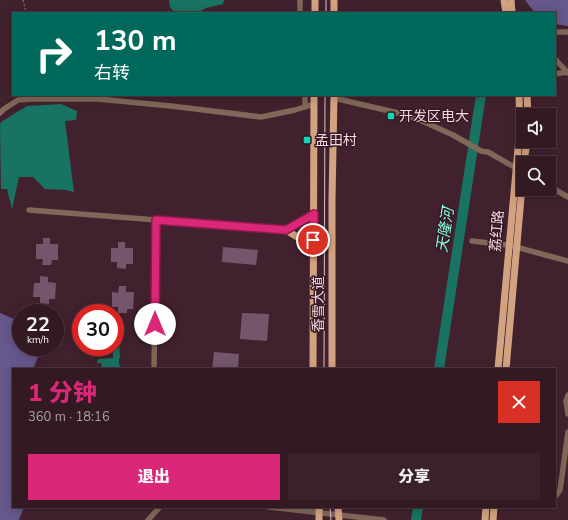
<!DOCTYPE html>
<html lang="zh">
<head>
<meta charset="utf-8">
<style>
	:root { --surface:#321922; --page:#3a222a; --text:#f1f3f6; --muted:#a8a0a5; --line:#4d3840; --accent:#db2777 }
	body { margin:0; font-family:"Nunito Sans","Noto Sans SC",sans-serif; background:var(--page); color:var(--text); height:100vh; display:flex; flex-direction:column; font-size:15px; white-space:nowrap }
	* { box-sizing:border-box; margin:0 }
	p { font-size:13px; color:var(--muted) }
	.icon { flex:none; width:22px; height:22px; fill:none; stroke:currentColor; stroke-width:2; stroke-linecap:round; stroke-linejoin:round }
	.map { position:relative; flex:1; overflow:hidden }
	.sheet { position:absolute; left:12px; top:368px; width:544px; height:140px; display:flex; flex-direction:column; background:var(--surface); border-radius:0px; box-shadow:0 2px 10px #0003,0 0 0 1px var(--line) }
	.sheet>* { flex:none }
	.top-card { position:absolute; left:12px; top:12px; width:544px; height:84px; border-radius:0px; box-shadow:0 2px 10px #0003,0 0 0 1px var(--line); background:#00695c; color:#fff; overflow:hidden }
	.controls { position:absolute; left:516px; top:108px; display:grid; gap:8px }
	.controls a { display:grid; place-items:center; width:40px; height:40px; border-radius:0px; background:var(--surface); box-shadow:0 2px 10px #0003,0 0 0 1px var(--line); font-size:20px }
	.speed { position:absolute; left:12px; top:304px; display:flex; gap:8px; font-size:20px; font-weight:700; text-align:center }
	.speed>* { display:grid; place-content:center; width:52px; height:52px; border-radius:50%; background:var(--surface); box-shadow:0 2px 10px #0003,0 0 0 1px var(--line); line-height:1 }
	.speed small { font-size:10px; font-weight:400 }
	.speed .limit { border:6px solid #d22; background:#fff; color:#111 }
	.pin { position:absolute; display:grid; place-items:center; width:34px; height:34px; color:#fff; margin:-17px; border:2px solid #fff; border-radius:50%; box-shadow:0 1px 4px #0007 }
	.me { position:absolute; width:44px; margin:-22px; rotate:0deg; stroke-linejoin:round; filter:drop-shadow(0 0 3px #0008) }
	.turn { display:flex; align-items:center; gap:14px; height:84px; padding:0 16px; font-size:18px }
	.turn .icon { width:52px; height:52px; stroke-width:2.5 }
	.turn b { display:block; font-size:28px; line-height:34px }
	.round { display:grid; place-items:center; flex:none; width:42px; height:42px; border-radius:0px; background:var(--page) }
	.head { display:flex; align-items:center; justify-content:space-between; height:68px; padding:0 16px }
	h1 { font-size:24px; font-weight:800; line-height:30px; color:var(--accent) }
	.action { display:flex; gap:8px; margin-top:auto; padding:8px 16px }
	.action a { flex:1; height:46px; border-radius:0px; background:var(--accent); color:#fff; font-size:16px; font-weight:800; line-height:46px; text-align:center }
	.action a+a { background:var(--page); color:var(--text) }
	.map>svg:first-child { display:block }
	.forest { fill:#66578c }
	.water { fill:#197362 }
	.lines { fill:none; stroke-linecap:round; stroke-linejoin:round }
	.river { stroke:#197362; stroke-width:10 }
	.building { fill:#74556c }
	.path { stroke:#9b7f89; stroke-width:1; stroke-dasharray:2 2; stroke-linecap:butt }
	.minor { stroke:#806858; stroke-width:5.5 }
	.major { stroke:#d2a381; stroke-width:7 }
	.tram { stroke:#dcc4cb; stroke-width:1 }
	.route-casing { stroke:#8e194d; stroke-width:10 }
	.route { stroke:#db2777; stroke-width:7 }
	.poi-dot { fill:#0dd5b5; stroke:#371824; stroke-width:1.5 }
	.labels { text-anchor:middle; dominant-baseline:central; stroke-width:3; stroke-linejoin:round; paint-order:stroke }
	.poi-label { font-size:14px; fill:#f0d9e0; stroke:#371824; text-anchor:start }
	.street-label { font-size:14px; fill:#f0d9e0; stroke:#371824 }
	.water-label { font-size:15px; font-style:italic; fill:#87fee2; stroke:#371824 }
</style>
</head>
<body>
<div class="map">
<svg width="568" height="520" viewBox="0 0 568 520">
	<rect width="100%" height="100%" fill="#42212e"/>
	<g class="forest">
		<path d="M525 0H568V26L555 24V13H535Z"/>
		<path d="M0 313 21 322V347H42L33 369H13V507H24L19 520H0Z"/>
	</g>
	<g class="water">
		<path d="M169 0H224L223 4 206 8 197 13H175L170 7Z"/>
		<path d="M61 104 77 111 76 120 65 121 74 192 66 190 45 189 33 177H19L12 209 7 189H1L0 125 1 122 27 106Z"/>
		<path d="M115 330 119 340 120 358H119V364L121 369H102L101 363H97L98 359 113 358V350H105V353L100 352V347H115Z"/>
	</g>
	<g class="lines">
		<g class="river">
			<path d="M439 369 481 95"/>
			<path d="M416 520 418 507"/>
		</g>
	</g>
	<g class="building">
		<path d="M43 238H50V244H58V260H52L51 265H42L43 259H36V244H43Z"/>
		<path d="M118 242H125V248H133V264H126V269L117 268V262H111V248H118Z"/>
		<path d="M223 247 258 250 256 265 222 262Z"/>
		<path d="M40 276 48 277V282L56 283 55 299H49V304L40 303V297H33L34 283H40Z"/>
		<path d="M119 286H126V292H134L133 309H127V313H118V307H112V292L118 293Z"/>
		<path d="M242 313 269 314 267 341 240 339Z"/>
		<path d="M214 352 239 354 238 369H212Z"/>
	</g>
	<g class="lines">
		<path class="path" d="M23 0 26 13"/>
		<g class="minor">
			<path d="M300 0V13"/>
			<path d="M555 32H568"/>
			<path d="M555 59 568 73"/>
			<path d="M555 74 568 72"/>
			<path d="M334 98 398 113 422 121 453 135 481 151 488 152 523 172"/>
			<path d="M305 107V95"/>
			<path d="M0 113 4 109 18 100 31 99H98L171 106 261 117 295 110 314 104"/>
			<path d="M549 186 568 197"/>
			<path d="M29 210 286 230"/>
			<path d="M472 241 508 245 568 261"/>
			<path d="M154 369 156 220"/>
			<path d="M568 395 566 401 568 414"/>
			<path d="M555 497 560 490 568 432"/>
			<path d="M269 507 384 520"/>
			<path d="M148 520 160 507"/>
		</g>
		<g class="major">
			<path d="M315 0V13"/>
			<path d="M334 0V13"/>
			<path d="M504 0 506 13"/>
			<path d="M511 0 512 13"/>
			<path d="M527 95 528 115"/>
			<path d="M524 163 527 141"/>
			<path d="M286 230 307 243 313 252"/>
			<path d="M286 230 313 214"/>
			<path d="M313 369 314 95"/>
			<path d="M332 369V200L334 95"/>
			<path d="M498 369 520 127 519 95"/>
			<path d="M506 369 523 175"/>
			<path d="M319 507V520"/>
			<path d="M338 507 339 520"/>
			<path d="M485 520 486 507"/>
			<path d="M493 520 494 507"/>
		</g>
		<g class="tram">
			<path d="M326 13V0"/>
			<path d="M324 369 325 95"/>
			<path d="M330 507 331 520"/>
		</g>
	</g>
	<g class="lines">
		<g class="route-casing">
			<path id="route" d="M155 324 156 220 286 230 314 214 313 240"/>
		</g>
		<use href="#route" class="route"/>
	</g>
	<g class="poi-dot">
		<rect x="387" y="112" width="8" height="8" rx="2"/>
		<rect x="303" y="136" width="8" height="8" rx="2"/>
	</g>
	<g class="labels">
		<g class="poi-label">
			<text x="399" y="116">开发区电大</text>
			<text x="315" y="140">孟田村</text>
		</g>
		<g class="street-label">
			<text transform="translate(497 231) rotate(-85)">荔红路</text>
			<text transform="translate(318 304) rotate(-90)">香雪大道</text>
		</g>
		<g class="water-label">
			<text transform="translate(445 230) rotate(-81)">天隆河</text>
		</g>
	</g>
</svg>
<div class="controls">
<a><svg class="icon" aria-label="sound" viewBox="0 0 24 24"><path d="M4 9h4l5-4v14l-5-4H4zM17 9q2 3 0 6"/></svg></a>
<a><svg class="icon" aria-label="search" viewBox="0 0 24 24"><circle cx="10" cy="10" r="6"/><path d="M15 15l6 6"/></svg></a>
</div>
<div class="speed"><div>22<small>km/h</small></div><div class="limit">30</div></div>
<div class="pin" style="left:313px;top:240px;background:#d93025"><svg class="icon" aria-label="arrive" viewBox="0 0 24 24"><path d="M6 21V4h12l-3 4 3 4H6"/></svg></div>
<svg class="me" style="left:155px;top:324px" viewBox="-20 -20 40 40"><circle r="19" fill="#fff"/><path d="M0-13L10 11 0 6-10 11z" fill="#db2777"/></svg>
<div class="top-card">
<div class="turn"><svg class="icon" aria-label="right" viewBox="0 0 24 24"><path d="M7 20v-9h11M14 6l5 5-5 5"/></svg><div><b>130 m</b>右转</div></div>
</div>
<section class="sheet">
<div class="head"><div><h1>1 分钟</h1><p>360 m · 18:16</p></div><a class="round" style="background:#d93025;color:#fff"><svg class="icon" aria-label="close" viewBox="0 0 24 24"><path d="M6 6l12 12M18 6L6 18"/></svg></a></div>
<div class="action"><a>退出</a><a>分享</a></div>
</section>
</div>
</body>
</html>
